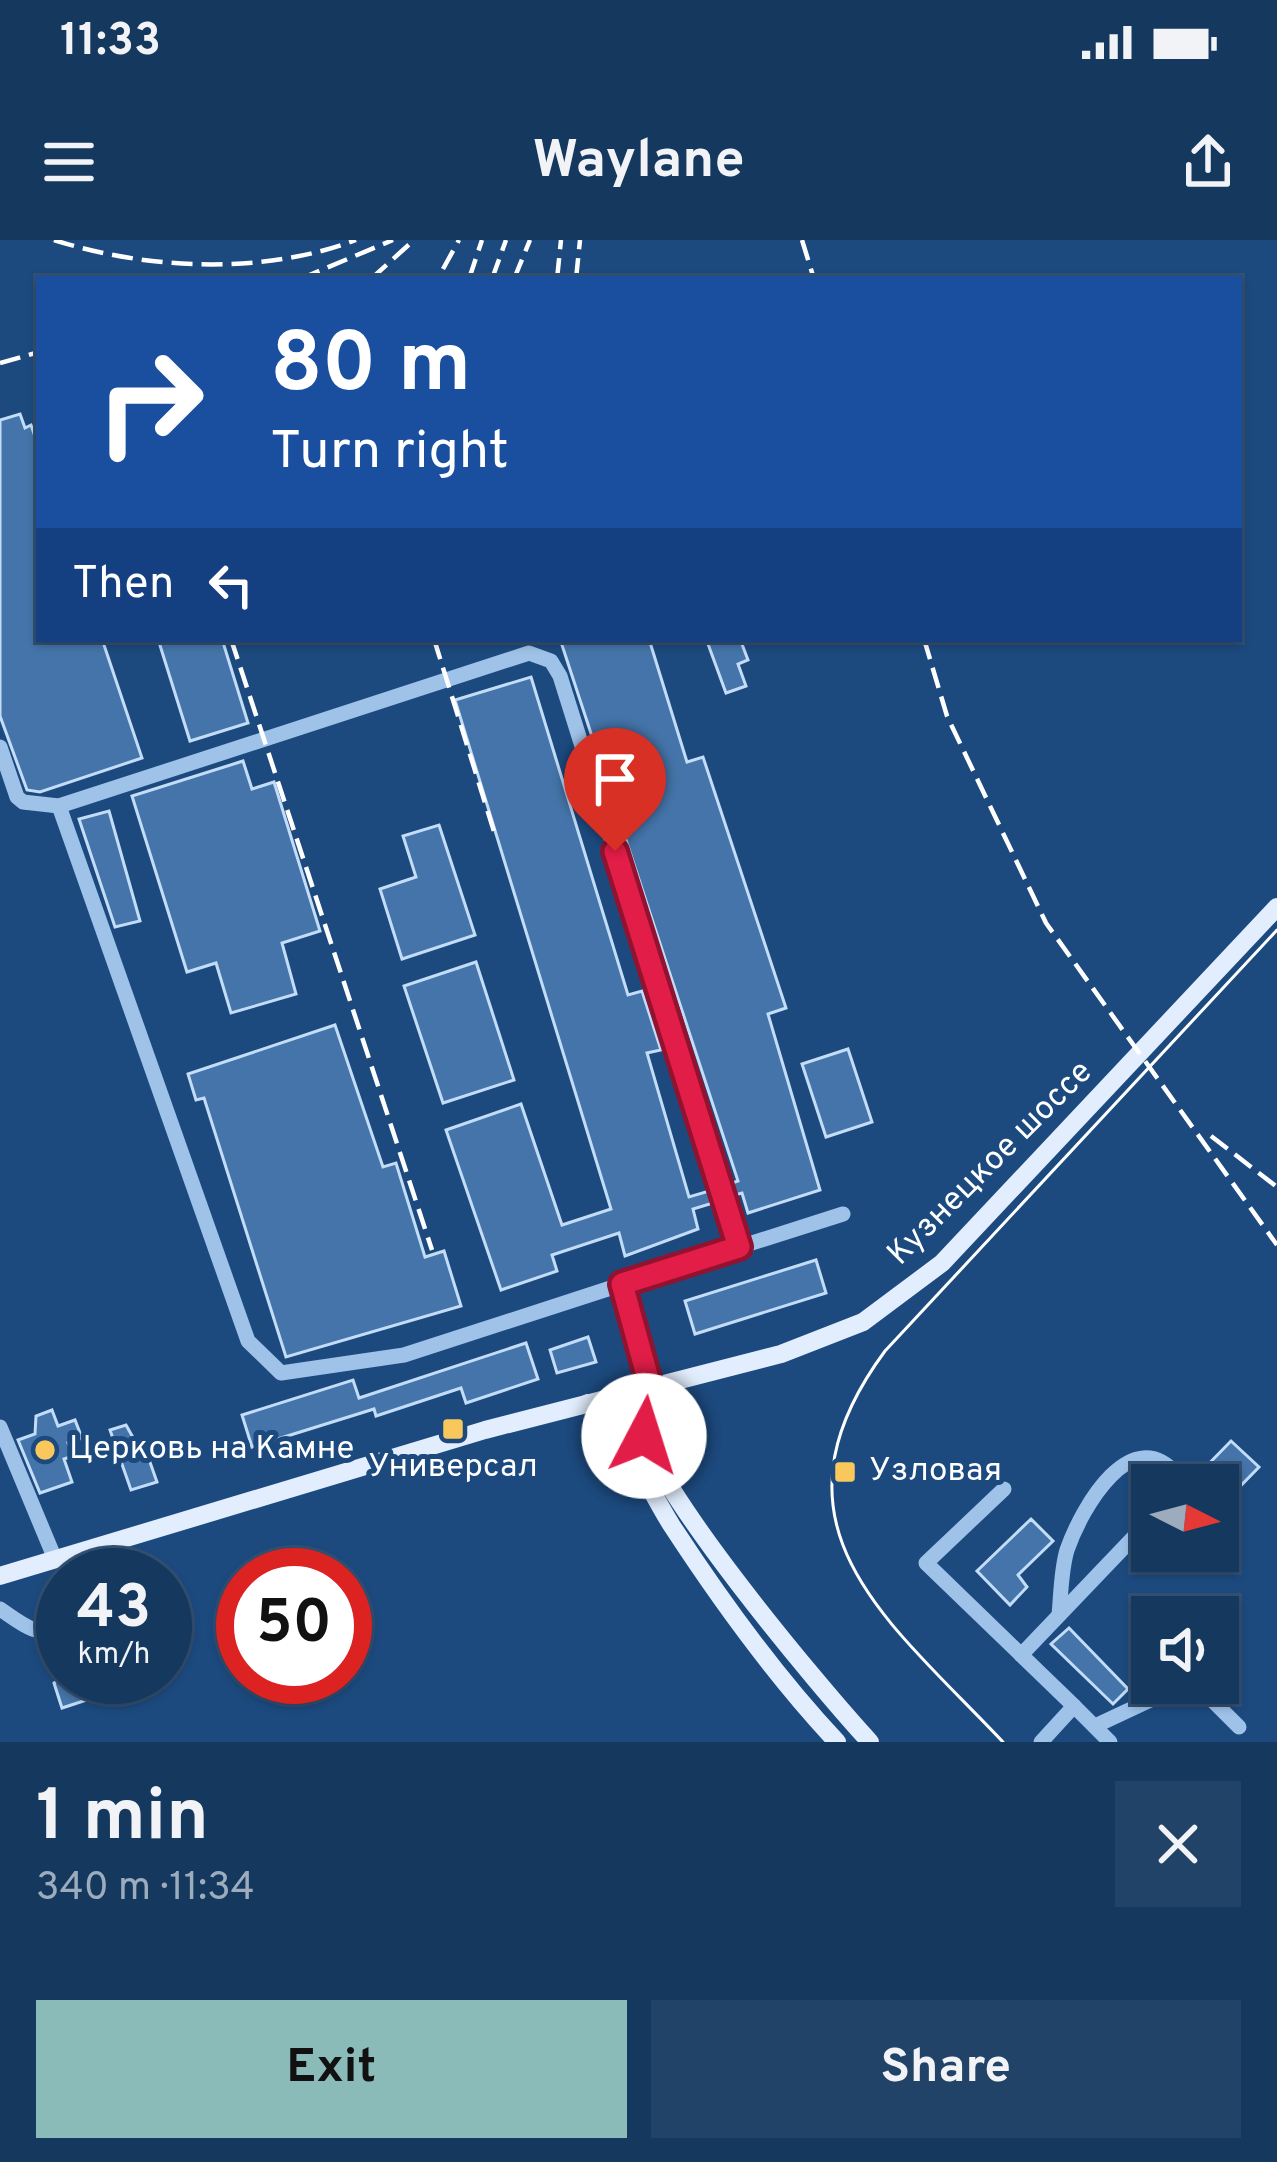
<!DOCTYPE html>
<html lang="en">
<head>
<meta charset="utf-8">
<style>
	:root { --surface:#15385f; --page:#224368; --text:#f1f3f6; --muted:#9dacbd; --line:#345274; --accent:#8bbbb9 }
	body { margin:0; font-family:Overpass,sans-serif; background:var(--page); color:var(--text); height:100vh; display:flex; flex-direction:column; font-size:45px; white-space:nowrap }
	* { box-sizing:border-box; margin:0 }
	p { font-size:39px; color:var(--muted) }
	.icon { flex:none; width:66px; height:66px; fill:none; stroke:currentColor; stroke-width:2; stroke-linecap:round; stroke-linejoin:round }
	.map { position:relative; height:1502px; overflow:hidden }
	.panel { display:flex; flex-direction:column; background:var(--surface); flex:1 }
	.panel>* { flex:none }
	.guide { position:absolute; left:36px; top:36px; width:1206px; height:366px; border-radius:0px; box-shadow:0 3px 9px #0004,0 0 0 3px var(--line); background:#1a4fa0; color:#fff; overflow:hidden }
	.needle { width:78px; rotate:96deg }
	.fabs { position:absolute; left:1131px; top:1224px; display:grid; gap:24px }
	.fabs a { display:grid; place-items:center; width:108px; height:108px; border-radius:0px; background:var(--surface); box-shadow:0 3px 9px #0004,0 0 0 3px var(--line); font-size:60px }
	.speed { position:absolute; left:36px; top:1308px; display:flex; gap:24px; font-size:60px; font-weight:700; text-align:center }
	.speed>* { display:grid; place-content:center; width:156px; height:156px; border-radius:50%; background:var(--surface); box-shadow:0 3px 9px #0004,0 0 0 3px var(--line); line-height:1 }
	.speed small { font-size:30px; font-weight:400 }
	.speed .limit { border:18px solid #d22; background:#fff; color:#111 }
	.pin { position:absolute; display:grid; place-items:center; width:102px; height:102px; color:#fff; margin:-123px -51px; border-radius:50% 50% 50% 0; rotate:-45deg; box-shadow:0 0 12px #0007 }
	.pin .icon { rotate:45deg }
	.me { position:absolute; width:132px; margin:-66px; rotate:5deg; stroke-linejoin:round; filter:drop-shadow(0 0 9px #0008) }
	.turn { display:flex; align-items:center; gap:42px; height:252px; padding:0 36px; font-size:54px }
	.turn .icon { width:156px; height:156px; stroke-width:2.5 }
	.turn b { display:block; font-size:84px; line-height:102px }
	.then { display:flex; align-items:center; height:114px; padding:0 36px; background:#0003; gap:24px; font-size:45px }
	.round { display:grid; place-items:center; flex:none; width:126px; height:126px; border-radius:0px; background:var(--page) }
	.head { display:flex; align-items:center; justify-content:space-between; height:204px; padding:0 36px }
	h1 { font-size:72px; font-weight:700; line-height:90px }
	.action { display:flex; gap:24px; margin-top:auto; padding:24px 36px }
	.action a { flex:1; height:138px; border-radius:0px; background:var(--accent); color:#111; font-size:48px; font-weight:700; line-height:138px; text-align:center }
	.action a+a { background:var(--page); color:var(--text) }
	.status { display:flex; justify-content:space-between; align-items:center; height:84px; padding:0 60px; background:var(--surface); direction:ltr }
	.status svg { height:33px; fill:currentColor }
	header { display:flex; justify-content:space-between; align-items:center; height:156px; padding:0 36px; background:var(--surface); font-size:54px; font-weight:700 }
	.map>svg:first-child { display:block }
	.building { fill:#4474a9; stroke:#c3dcf7; stroke-width:3 }
	.lines { fill:none; stroke-linecap:round; stroke-linejoin:round }
	.minor { stroke:#9fc2e9; stroke-width:15 }
	.major { stroke:#e2eefe; stroke-width:18 }
	.tram { stroke:#fff; stroke-width:3 }
	.rail { stroke:#fff; stroke-width:4.5; stroke-dasharray:21 9; stroke-linecap:butt }
	.route-casing { stroke:#92132f; stroke-width:30 }
	.route { stroke:#e11d48; stroke-width:21 }
	.poi-dot { fill:#f9c85d; stroke:#1c4a7f; stroke-width:4.5 }
	.labels { text-anchor:middle; dominant-baseline:central; stroke-width:10; stroke-linejoin:round; paint-order:stroke }
	.street-label { font-size:33px; fill:#fff; stroke:#1c4a7f }
	.poi-label { font-size:33px; fill:#fff; stroke:#1c4a7f; text-anchor:start }
</style>
</head>
<body>
<div class="status"><b>11:33</b><svg viewBox="0 0 49 12"><path d="M0 12V9h3v3zM5 12V6h3v6zM10 12V3h3v9zM15 12V0h3v12zM26 1h20v11H26zM47 4h2v5h-2z"/></svg></div>
<header><svg class="icon" aria-label="menu" viewBox="0 0 24 24"><path d="M4 6h16M4 12h16M4 18h16"/></svg>Waylane<svg class="icon" aria-label="share" viewBox="0 0 24 24"><path d="M12 15V3M7 8l5-5 5 5M5 13v7h14v-7"/></svg></header>
<div class="map">
<svg width="1277" height="1502" viewBox="0 0 1277 1502">
	<rect width="100%" height="100%" fill="#1c4a7f"/>
	<g class="building">
		<path d="M20 174 25 188 31 185 39 208V399H102L142 518 40 552 27 550 0 476V180Z"/>
		<path d="M158 399H222L248 483 190 501Z"/>
		<path d="M560 399H649L687 522 703 517 786 768 768 774 820 950 748 973 742 953 735 955 732 943 738 941Z"/>
		<path d="M722 399H740L748 420 738 424 746 446 726 453 708 404Z"/>
		<path d="M531 437 628 755 642 751 661 810 647 813 689 957 709 951 713 963 693 969 698 989 625 1016 619 993 552 1015 557 1031 501 1050 446 890 521 864 562 985 611 969 455 460Z"/>
		<path d="M243 521 252 549 274 542 320 691 282 703 296 754 231 773 216 723 187 732 132 556Z"/>
		<path d="M109 571 140 681 115 687 79 579Z"/>
		<path d="M439 585 475 695 402 719 380 649 416 637 403 596Z"/>
		<path d="M476 722 514 840 443 863 404 746Z"/>
		<path d="M335 785 383 927 396 923 425 1017 444 1011 461 1066 286 1117 204 858 196 860 188 834Z"/>
		<path d="M848 809 872 882 826 897 802 824Z"/>
		<path d="M816 1020 826 1053 695 1094 685 1061Z"/>
		<path d="M588 1097 596 1122 557 1133 550 1110Z"/>
		<path d="M526 1103 538 1139 466 1163 461 1148 376 1176 374 1169 252 1207 242 1175 353 1140 359 1158Z"/>
		<path d="M52 1170 58 1186 75 1180 82 1198 68 1203 73 1216 64 1219 72 1242 40 1253 18 1200 35 1194 36 1176Z"/>
		<path d="M126 1185 140 1210 145 1208 157 1242 131 1250 110 1190Z"/>
		<path d="M1231 1201 1259 1227 1218 1269V1245H1188Z"/>
		<path d="M1031 1279 1053 1301 1018 1335 1027 1347 1010 1365 977 1331Z"/>
		<path d="M1069 1388 1128 1449 1113 1464 1051 1404Z"/>
		<path d="M62 1437H106L111 1452 62 1468 54 1443Z"/>
	</g>
	<g class="lines">
		<g class="minor">
			<path d="M0 507 17 557 23 562 59 566"/>
			<path d="M623 1044 404 1115 281 1133 248 1101 59 566 529 413 551 421 560 436 739 1007"/>
			<path d="M650 1146 623 1044 843 974"/>
			<path d="M0 1187 55 1319"/>
			<path d="M1004 1249 926 1323 1074 1466 1041 1502"/>
			<path d="M91 1335 95 1308"/>
			<path d="M0 1369C22 1384 35 1397 63 1390"/>
			<path d="M1059 1375C1061 1354 1061 1330 1067 1310 1082 1267 1132 1180 1178 1236L1175 1245"/>
			<path d="M1021 1415 1152 1278"/>
			<path d="M1074 1466 1110 1502"/>
			<path d="M1095 1486 1176 1448 1204 1452 1239 1487"/>
		</g>
		<g class="major">
			<path d="M650 1146C644 1157 639 1168 640 1181 646 1241 822 1450 870 1502"/>
			<path d="M588 1163C625 1190 647 1247 672 1286 721 1361 775 1436 837 1502"/>
			<path d="M0 1336 485 1190 781 1114 863 1082 942 1023 1277 667"/>
		</g>
		<path class="tram" d="M1003 1502C888 1380 756 1286 885 1111L1277 690"/>
		<g class="rail">
			<path d="M54 0C148 30 263 35 356 0"/>
			<path d="M802 0 814 39"/>
			<path d="M443 29 459 0"/>
			<path d="M300 39 393 0"/>
			<path d="M371 39 414 0"/>
			<path d="M469 39 482 0"/>
			<path d="M492 39 506 0"/>
			<path d="M514 39 530 0"/>
			<path d="M557 39 561 0"/>
			<path d="M576 39 580 0"/>
			<path d="M0 123 39 112"/>
			<path d="M231 399 432 1010"/>
			<path d="M434 399 496 598"/>
			<path d="M924 399 947 476 1046 683 1277 1005"/>
			<path d="M1211 896 1277 947"/>
		</g>
	</g>
	<g class="lines">
		<g class="route-casing">
			<path id="route" d="M615 611 739 1007 622 1044 650 1146 640 1166 644 1196"/>
		</g>
		<use href="#route" class="route"/>
	</g>
	<g class="poi-dot">
		<rect x="441" y="1177" width="24" height="24" rx="6"/>
		<circle cx="45" cy="1210" r="12"/>
		<rect x="833" y="1220" width="24" height="24" rx="6"/>
	</g>
	<g class="labels">
		<g class="street-label">
			<text transform="translate(991 924) rotate(-45)">Кузнецкое шоссе</text>
		</g>
		<g class="poi-label">
			<text x="69" y="1210">Церковь на Камне</text>
			<text x="453" y="1228" text-anchor="middle">Универсал</text>
			<text x="869" y="1232">Узловая</text>
		</g>
	</g>
</svg>
<div class="fabs">
<a><svg class="needle" viewBox="-14 -14 28 28"><path d="M0-13l5 13h-10z" fill="#e53935"/><path d="M0 13l5-13h-10z" fill="#9dacbd"/></svg></a>
<a><svg class="icon" aria-label="sound" viewBox="0 0 24 24"><path d="M4 9h4l5-4v14l-5-4H4zM17 9q2 3 0 6"/></svg></a>
</div>
<div class="speed"><div>43<small>km/h</small></div><div class="limit">50</div></div>
<div class="pin" style="left:615px;top:611px;background:#d93025"><svg class="icon" aria-label="arrive" viewBox="0 0 24 24"><path d="M6 21V4h12l-3 4 3 4H6"/></svg></div>
<svg class="me" style="left:644px;top:1196px" viewBox="-20 -20 40 40"><circle r="19" fill="#fff"/><path d="M0-13L10 11 0 6-10 11z" fill="#e11d48"/></svg>
<div class="guide">
<div class="turn"><svg class="icon" aria-label="right" viewBox="0 0 24 24"><path d="M7 20v-9h11M14 6l5 5-5 5"/></svg><div><b>80 m</b>Turn right</div></div>
<div class="then">Then<svg class="icon" aria-label="left" viewBox="0 0 24 24"><path d="M17 20v-9H6M10 6l-5 5 5 5"/></svg></div>
</div>
</div>
<section class="panel">
<div class="head"><div><h1>1 min</h1><p>340 m · 11:34</p></div><a class="round"><svg class="icon" aria-label="close" viewBox="0 0 24 24"><path d="M6 6l12 12M18 6L6 18"/></svg></a></div>
<div class="action"><a>Exit</a><a>Share</a></div>
</section>
</body>
</html>
